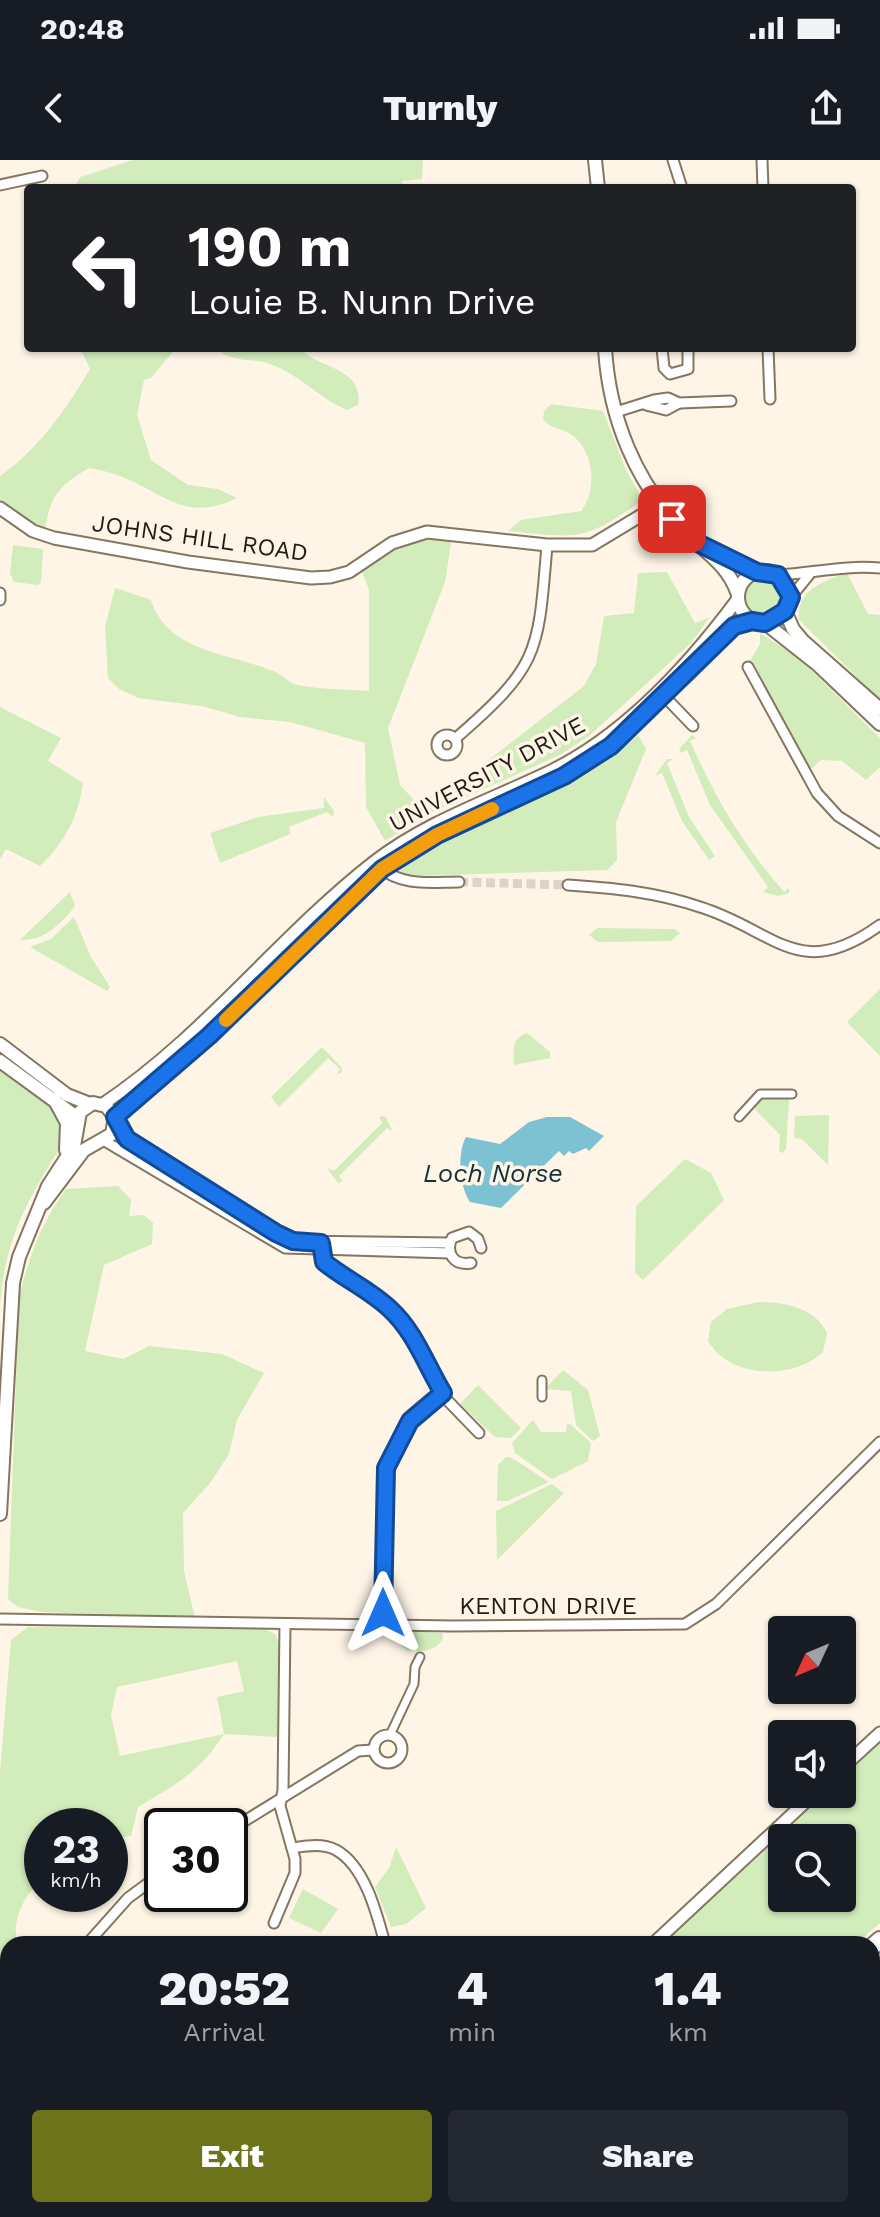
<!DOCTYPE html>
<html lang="en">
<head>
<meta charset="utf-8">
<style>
	:root { --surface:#171b24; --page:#242831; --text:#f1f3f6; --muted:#9ea1a6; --accent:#6d731a }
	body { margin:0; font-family:"Work Sans",sans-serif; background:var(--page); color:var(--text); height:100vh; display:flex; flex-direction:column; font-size:30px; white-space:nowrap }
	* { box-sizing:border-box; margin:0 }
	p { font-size:26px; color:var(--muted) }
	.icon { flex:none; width:44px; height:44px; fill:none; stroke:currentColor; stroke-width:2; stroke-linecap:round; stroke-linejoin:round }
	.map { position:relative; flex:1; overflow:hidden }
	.sheet { position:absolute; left:0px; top:1776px; width:880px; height:282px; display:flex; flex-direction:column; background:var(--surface); border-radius:24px 24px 0 0; box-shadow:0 2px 6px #0004 }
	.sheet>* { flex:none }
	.top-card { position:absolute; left:24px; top:24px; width:832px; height:168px; border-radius:8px; box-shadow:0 2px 6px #0004; background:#202124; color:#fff; overflow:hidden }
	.needle { width:52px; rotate:226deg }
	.tools { position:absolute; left:768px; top:1456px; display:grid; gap:16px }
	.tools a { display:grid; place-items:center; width:88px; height:88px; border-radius:8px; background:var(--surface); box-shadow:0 2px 6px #0004; font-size:40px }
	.speed { position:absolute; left:24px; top:1648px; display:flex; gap:16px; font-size:40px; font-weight:700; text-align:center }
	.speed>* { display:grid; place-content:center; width:104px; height:104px; border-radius:50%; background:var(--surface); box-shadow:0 2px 6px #0004; line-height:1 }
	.speed small { font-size:20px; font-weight:400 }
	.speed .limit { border:4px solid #111; border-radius:12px; background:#fff; color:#111 }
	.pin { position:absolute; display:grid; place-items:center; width:68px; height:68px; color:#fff; margin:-34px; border-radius:16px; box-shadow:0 4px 12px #0006 }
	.me { position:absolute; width:88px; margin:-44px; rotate:0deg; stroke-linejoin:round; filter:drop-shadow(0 0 6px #0008) }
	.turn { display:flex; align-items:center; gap:28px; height:168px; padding:0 32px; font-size:36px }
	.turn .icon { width:104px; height:104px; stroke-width:2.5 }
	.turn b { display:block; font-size:56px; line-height:68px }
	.eta { display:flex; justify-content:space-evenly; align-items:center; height:136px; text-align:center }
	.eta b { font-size:48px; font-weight:800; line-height:56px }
	.action { display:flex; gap:16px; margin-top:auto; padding:16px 32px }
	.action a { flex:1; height:92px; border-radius:8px; background:var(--accent); color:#fff; font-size:32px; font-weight:800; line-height:92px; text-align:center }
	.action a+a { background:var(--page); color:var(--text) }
	.status { display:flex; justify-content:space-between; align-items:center; height:56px; padding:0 40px; background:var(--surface); direction:ltr }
	.status svg { height:22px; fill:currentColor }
	header { display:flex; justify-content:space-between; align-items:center; height:104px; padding:0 32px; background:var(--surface); font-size:36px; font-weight:800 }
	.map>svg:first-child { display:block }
	.green { fill:#d2ecbc; fill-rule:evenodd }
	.water { fill:#7dc2d3 }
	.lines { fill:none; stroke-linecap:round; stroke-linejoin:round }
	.minor-tunnel { stroke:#ddd4c7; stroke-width:9; stroke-dasharray:9 4.5; stroke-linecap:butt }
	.pedestrian-casing { stroke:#847661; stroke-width:11 }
	.minor-casing { stroke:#847661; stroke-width:13 }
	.tertiary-casing { stroke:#847661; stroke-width:15 }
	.secondary-casing { stroke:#847661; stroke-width:16 }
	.motorway-casing { stroke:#847661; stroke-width:20 }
	.pedestrian { stroke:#fff; stroke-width:7 }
	.minor { stroke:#fff; stroke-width:9 }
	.tertiary { stroke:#fff; stroke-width:11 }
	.secondary { stroke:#fff; stroke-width:12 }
	.motorway { stroke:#fff; stroke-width:16 }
	.route-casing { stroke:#114b97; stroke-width:20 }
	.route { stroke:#1a73e8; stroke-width:14 }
	.slow { stroke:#f59e0b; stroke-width:14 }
	.labels { text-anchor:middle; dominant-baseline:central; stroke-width:7; stroke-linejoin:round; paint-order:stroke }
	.street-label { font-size:24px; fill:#211c13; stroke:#fef5e7 }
	.water-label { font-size:26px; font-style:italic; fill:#10323a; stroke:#fef5e7 }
</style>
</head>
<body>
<div class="status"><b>20:48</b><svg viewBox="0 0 49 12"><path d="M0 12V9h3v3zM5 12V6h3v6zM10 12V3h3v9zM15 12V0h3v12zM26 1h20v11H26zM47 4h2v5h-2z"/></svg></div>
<header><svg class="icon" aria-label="back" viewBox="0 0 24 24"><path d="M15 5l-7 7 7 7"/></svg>Turnly<svg class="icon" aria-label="share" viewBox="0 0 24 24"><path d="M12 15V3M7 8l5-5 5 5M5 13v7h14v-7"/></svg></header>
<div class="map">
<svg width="880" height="2057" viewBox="0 0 880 2057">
	<rect width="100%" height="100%" fill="#fef5e7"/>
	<g class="green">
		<path d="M133 0H423L422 19 402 21 403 28H74L80 17Z"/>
		<path d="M80 188H176L151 218 144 220 137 255 151 300 188 325 218 329 237 338C185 363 166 334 120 316 110 312 99 310 89 308 59 326 51 334 45 369L17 355 0 339V316C38 290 67 248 90 209Z"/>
		<path d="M217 188H300C315 208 365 207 358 245L347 250C319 238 299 214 270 204 252 197 231 204 217 188Z"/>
		<path d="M551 244 603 251 626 310 643 340C583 382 580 378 508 371L521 360 581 351C597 331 595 292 572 275 562 268 551 269 543 260L544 251Z"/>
		<path d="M423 377H452L445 422 388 568 400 625 416 642 454 627 584 526 596 504 604 456 634 453 638 413 667 412 695 463 710 457 691 483 589 576 560 595 436 650 385 681 366 647 365 583 290 562 240 557 202 546 138 538 119 529 108 518 105 467 115 428 151 440C167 492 230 493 273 511 281 514 287 521 294 524 317 530 345 529 369 531V430L361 409 403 384Z"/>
		<path d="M13 385 43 389 41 422 38 425 14 422 10 413Z"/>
		<path d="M847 413 868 454 880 455V540L799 460C796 430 823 421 847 413Z"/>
		<circle cx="763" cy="438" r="18"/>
		<path d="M760 473 799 498 880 578V607L866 620 842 601 821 600 809 611 750 501 760 484Z"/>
		<path d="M0 547 61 578 48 601 83 623C78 657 65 682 40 706L6 689 0 699Z"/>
		<path d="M638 575 646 589 616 662 617 700 607 710 407 716 401 713 400 708C422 686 454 675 481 663 537 638 592 616 638 575Z"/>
		<path d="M692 575 696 578 690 581C717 641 741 682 784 732L789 728V733L778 736 763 732 768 727 710 645 687 590 681 593 679 589Z"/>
		<path d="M667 599H673L667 603 689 657 715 696 709 700 682 661 662 613 655 616Z"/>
		<path d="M324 637 334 651 333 657 327 652 289 667 290 674 220 703 210 673 258 657 324 648Z"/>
		<path d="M70 732 75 746C61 764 44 781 20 780Z"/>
		<path d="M74 757 91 797 110 827 107 831 30 787 51 779Z"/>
		<path d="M597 768 675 769 680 773 671 781 598 782 589 775Z"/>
		<path d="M880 829V896L847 862Z"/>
		<path d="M527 873 550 892V898L514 905C514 890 511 878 527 873Z"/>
		<path d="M322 887 342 908V912L336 915 340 909 328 898 279 947 271 937Z"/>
		<path d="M0 910C19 924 57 942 63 967 66 982 55 996 48 1007 19 1056 5 1088 0 1145Z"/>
		<path d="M761 939H789L786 989 783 993 779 991 780 975 753 947Z"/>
		<path d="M829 955 828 1005 802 979 794 978 795 956Z"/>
		<path d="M385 956 393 972 387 968 339 1016 343 1021 338 1023 327 1008 334 1011 382 963 379 957Z"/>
		<path d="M685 999 711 1013 724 1040 643 1120 635 1113 636 1046Z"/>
		<path d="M118 1026 131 1040 129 1056 144 1055 153 1063 152 1084 104 1105 85 1191 123 1199 149 1186 222 1194 264 1213 237 1260 229 1294 211 1322 183 1353 184 1411 195 1458 42 1452 18 1447 8 1439 19 1138C29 1096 41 1064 66 1029Z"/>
		<path d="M759 1142C785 1142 815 1148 827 1173L823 1192C794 1220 730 1219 708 1181L711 1162 727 1149Z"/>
		<path d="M563 1210 588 1230 600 1276 593 1281 576 1265 571 1231 545 1229Z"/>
		<path d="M478 1225 521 1268 511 1278 495 1277 460 1244Z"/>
		<path d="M533 1260 541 1272H566L567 1264H570L591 1283 588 1301 552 1319 515 1293 512 1283Z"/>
		<path d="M506 1297 512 1298 549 1322 507 1341H497L498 1305Z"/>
		<path d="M552 1324 564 1333 497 1400 496 1351Z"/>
		<path d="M28 1467 265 1469 275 1474 280 1485 278 1577 224 1574C200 1612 175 1625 138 1647L131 1676 110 1679V1666H42V1718C24 1738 12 1756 17 1784H8V1855L0 1863V1613L11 1480ZM237 1501 244 1531 217 1537 224 1574 120 1596 111 1555 117 1527Z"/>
		<path d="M407 1471 442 1473 443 1478C435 1493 422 1491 407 1491L391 1476Z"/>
		<path d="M880 1583V1763L856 1784H663L826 1634H842V1619ZM782 1678H842V1738H782Z"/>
		<path d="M396 1687 426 1748 406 1764 391 1767 375 1727 389 1708Z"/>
		<path d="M303 1729 338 1749 321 1773 289 1758Z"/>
		<path d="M880 1845V2055L637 2057 645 2050H872V1852Z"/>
		<path d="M279 2050H520L511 2057H263Z"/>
	</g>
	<path class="water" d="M547 957H570L604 976 589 991 586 988 573 994 569 991 564 996 559 991 501 1048 470 1042C459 1025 457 994 466 977L500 984 529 962Z"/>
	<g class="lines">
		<path class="minor-tunnel" d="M459 722 568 725"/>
		<g class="pedestrian-casing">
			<g id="pedestrian">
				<path d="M739 957 760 934H792"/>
				<path d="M542 1237V1220"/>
				<path d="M390 1575 414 1524 415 1507 420 1497"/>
			</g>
		</g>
		<g class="minor-casing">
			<g id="minor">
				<path d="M673 0 682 28"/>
				<path d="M762 0 763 28"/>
				<path d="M0 25 42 16"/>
				<path d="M662 188 664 208 670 214 688 209V188"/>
				<path d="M768 188 770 239"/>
				<path d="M646 245 666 250 679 243"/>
				<path d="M616 252 654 240 668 238 679 243 731 241"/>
				<path d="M778 415C814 413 844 405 880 408"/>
				<path d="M0 433V440"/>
				<path d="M791 437 809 415"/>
				<path d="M748 507 817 633 838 656 880 683"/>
				<path d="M665 537 693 566"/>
				<circle cx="447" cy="585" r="10"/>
				<path d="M455 579C540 505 538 494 547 385"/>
				<path d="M379 707C403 727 430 722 459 722"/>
				<path d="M568 725C613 728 656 732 700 747 775 770 799 824 880 765"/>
				<path d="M116 964 127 979 293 1081 449 1083"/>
				<path d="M103 980 285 1088 450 1093"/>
				<path d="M321 1086 324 1102 374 1135 400 1159 448 1241 479 1273"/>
				<path d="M471 1103C454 1106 445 1093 452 1078L469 1072 478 1079 481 1088"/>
				<path d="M0 1459 454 1466 685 1464 716 1444 880 1282"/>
				<path d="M384 1466 386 1308C397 1275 415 1253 443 1233"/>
				<circle cx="388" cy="1589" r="14"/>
				<path d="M230 1670 358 1591 373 1590"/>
				<path d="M292 1688C306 1686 322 1683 336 1690 365 1706 377 1754 385 1784"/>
				<path d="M274 1763 295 1713V1699L280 1646 283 1630 285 1464"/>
				<path d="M87 1784 128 1738 162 1713"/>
				<path d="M0 1898 8 1888"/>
			</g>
		</g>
		<g class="tertiary-casing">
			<g id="tertiary">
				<path d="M0 348 33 371 54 378 188 402 311 418 330 417 349 412 392 383 427 372 547 385H592L660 344"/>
				<path d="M103 944C205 876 278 777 374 702 427 661 491 640 551 611 626 574 688 506 737 440"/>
				<path d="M115 957 209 876 382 709 437 675 564 616 611 586 734 466 752 461"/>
				<path d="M842 1608 880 1573"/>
				<path d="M653 1784 814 1634"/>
				<path d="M244 2057 260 2050"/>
			</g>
		</g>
		<g class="secondary-casing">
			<g id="secondary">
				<path d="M595 0 598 28"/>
				<path d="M605 188C609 256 635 324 685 372 705 392 727 404 737 432"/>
				<path d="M713 390 757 412"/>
				<circle cx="764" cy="437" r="26"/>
				<path d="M785 451 793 469 803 481 880 549"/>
				<path d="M765 463 817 504 880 564"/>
				<path d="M0 884 67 935 90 944"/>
				<path d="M0 901 78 958"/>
				<path d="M54 939 67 963 66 990"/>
				<path d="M0 1354 13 1123 19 1097 48 1026 74 986 80 952 93 943 106 946 115 957 112 974 84 990 44 1043"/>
			</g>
		</g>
		<g class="motorway-casing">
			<g id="motorway">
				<path d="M872 1787 880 1780"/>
				<path d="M872 1835 880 1828"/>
				<path d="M525 2057 534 2050"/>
				<path d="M564 2057 572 2050"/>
				<path d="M618 2057 626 2050"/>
			</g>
		</g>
		<use href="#pedestrian" class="pedestrian"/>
		<use href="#minor" class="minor"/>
		<use href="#tertiary" class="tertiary"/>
		<use href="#secondary" class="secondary"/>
		<use href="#motorway" class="motorway"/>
	</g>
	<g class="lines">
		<g class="route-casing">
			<path id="route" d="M383 1453 386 1308 410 1261 443 1233C426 1205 415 1172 390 1149 370 1130 345 1119 324 1102L321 1083 293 1081 276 1073 127 979 115 957 209 876 382 709 437 675 564 616 611 586 734 466 752 461 765 463 785 451 791 437 778 415 757 412 698 383 672 359"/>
		</g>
		<use href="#route" class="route"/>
		<path class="slow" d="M226 860 382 709 437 675 492 649"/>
	</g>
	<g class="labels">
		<g class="street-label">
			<text transform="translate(200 378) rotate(8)">JOHNS HILL ROAD</text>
			<text transform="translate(487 614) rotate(-28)">UNIVERSITY DRIVE</text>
			<text x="548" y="1446">KENTON DRIVE</text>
		</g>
		<g class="water-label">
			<text x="493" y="1013">Loch Norse</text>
		</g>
	</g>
</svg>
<div class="tools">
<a><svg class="needle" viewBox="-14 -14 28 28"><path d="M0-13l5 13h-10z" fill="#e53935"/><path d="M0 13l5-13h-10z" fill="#9ea1a6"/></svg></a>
<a><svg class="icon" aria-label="sound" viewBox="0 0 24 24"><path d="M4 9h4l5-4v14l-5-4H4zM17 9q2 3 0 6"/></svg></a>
<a><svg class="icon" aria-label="search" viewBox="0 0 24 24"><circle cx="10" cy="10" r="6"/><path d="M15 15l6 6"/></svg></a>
</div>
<div class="speed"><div>23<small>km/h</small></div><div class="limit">30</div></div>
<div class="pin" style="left:672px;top:359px;background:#d93025"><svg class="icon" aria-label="arrive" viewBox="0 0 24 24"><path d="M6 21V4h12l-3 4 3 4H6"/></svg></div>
<svg class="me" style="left:383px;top:1453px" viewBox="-20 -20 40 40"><path d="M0-17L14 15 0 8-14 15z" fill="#1a73e8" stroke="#fff" stroke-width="4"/></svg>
<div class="top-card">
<div class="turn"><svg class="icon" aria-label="left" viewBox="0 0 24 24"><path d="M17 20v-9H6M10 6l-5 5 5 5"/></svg><div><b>190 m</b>Louie B. Nunn Drive</div></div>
</div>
<section class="sheet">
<div class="eta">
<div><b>20:52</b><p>Arrival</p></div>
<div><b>4</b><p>min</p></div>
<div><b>1.4</b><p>km</p></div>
</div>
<div class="action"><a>Exit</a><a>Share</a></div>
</section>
</div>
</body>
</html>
